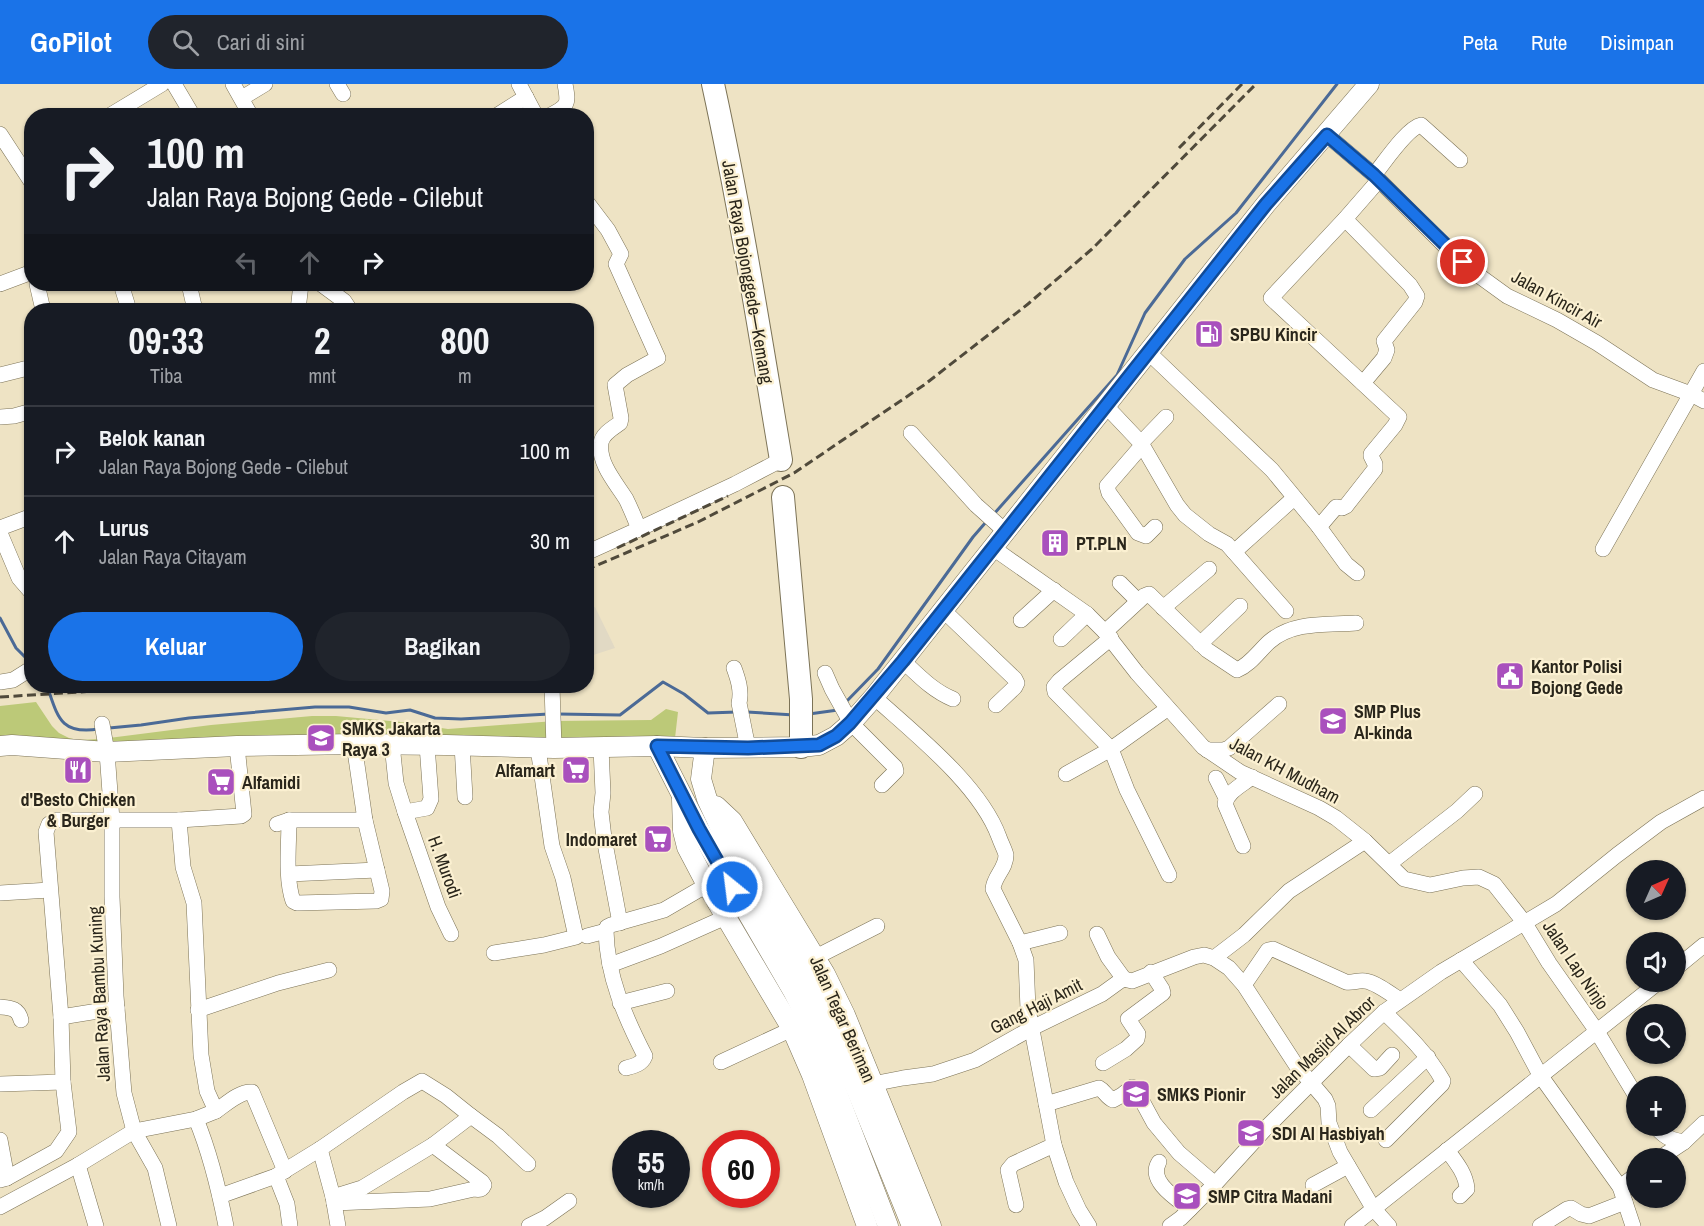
<!DOCTYPE html>
<html lang="id">
<head>
<meta charset="utf-8">
<style>
	:root { --surface:#171b24; --page:#20242c; --text:#f1f3f6; --muted:#9ea1a6; --line:#363941; --accent:#1a73e8 }
	body { margin:0; font-family:"Archivo Narrow",sans-serif; background:var(--page); color:var(--text); height:100vh; display:flex; flex-direction:column; font-size:22px; white-space:nowrap }
	* { box-sizing:border-box; margin:0 }
	p { font-size:20px; color:var(--muted) }
	.icon { flex:none; width:33px; height:33px; fill:none; stroke:currentColor; stroke-width:2; stroke-linecap:round; stroke-linejoin:round }
	.map { position:relative; flex:1; overflow:hidden }
	.details { position:absolute; left:24px; top:219px; width:570px; height:390px; display:flex; flex-direction:column; background:var(--surface); border-radius:24px; box-shadow:0 2px 4px #0004 }
	.details>* { flex:none }
	.hud { position:absolute; left:24px; top:24px; width:570px; height:183px; border-radius:24px; box-shadow:0 2px 4px #0004; background:#171b24; color:var(--text); overflow:hidden }
	.needle { width:39px; rotate:45deg }
	.buttons { position:absolute; left:1626px; top:776px; display:grid; gap:12px }
	.buttons a { display:grid; place-items:center; width:60px; height:60px; border-radius:50%; background:var(--surface); box-shadow:0 2px 4px #0004; font-size:30px }
	.speed { position:absolute; left:612px; top:1046px; display:flex; gap:12px; font-size:30px; font-weight:700; text-align:center }
	.speed>* { display:grid; place-content:center; width:78px; height:78px; border-radius:50%; background:var(--surface); box-shadow:0 2px 4px #0004; line-height:1 }
	.speed small { font-size:15px; font-weight:400 }
	.speed .limit { border:9px solid #d22; background:#fff; color:#111 }
	.pin { position:absolute; display:grid; place-items:center; width:51px; height:51px; color:#fff; margin:-26px; border:3px solid #fff; border-radius:50%; box-shadow:0 2px 6px #0007 }
	.me { position:absolute; width:66px; margin:-33px; rotate:331deg; stroke-linejoin:round; filter:drop-shadow(0 0 4px #0008) }
	.turn { display:flex; align-items:center; gap:21px; height:126px; padding:0 24px; font-size:27px }
	.turn .icon { width:78px; height:78px; stroke-width:2.5 }
	.turn b { display:block; font-size:42px; line-height:51px }
	.lanes { display:flex; align-items:center; height:57px; padding:0 24px; background:#0003; justify-content:center; gap:30px; direction:ltr }
	.lanes .off { opacity:.35 }
	.eta { display:flex; justify-content:space-evenly; align-items:center; height:102px; text-align:center }
	.eta b { font-size:36px; font-weight:700; line-height:42px }
	.button { display:flex; gap:12px; margin-top:auto; padding:12px 24px }
	.button a { flex:1; height:69px; border-radius:36px; background:var(--accent); color:#fff; font-size:24px; font-weight:700; line-height:69px; text-align:center }
	.button a+a { background:var(--page); color:var(--text) }
	ul { padding:0; list-style:none }
	li { display:flex; align-items:center; gap:18px; height:90px; padding:0 24px; border-top:2px solid var(--line) }
	li div { flex:1 }
	li b { display:block; font-size:22px }
	li em { font-style:normal }
	header { display:flex; align-items:center; gap:36px; box-sizing:border-box; height:84px; padding:0 30px; background:var(--accent); color:#fff }
	header strong { font-size:28px }
	nav { display:flex; gap:33px; margin-inline-start:auto; font-size:21px }
	.search { width:420px; height:54px; background:var(--page); display:flex; align-items:center; gap:15px; box-sizing:border-box; padding:0 21px; border-radius:33px; color:var(--muted); font-size:22px }
	.map>svg:first-child { display:block }
	.medical { fill:#e1d9c4 }
	.green { fill:#bcc978 }
	.lines { fill:none; stroke-linecap:round; stroke-linejoin:round }
	.stream { stroke:#4b6a96; stroke-width:3 }
	.minor-casing { stroke:#7c7357; stroke-width:16 }
	.major-casing { stroke:#7c7357; stroke-width:21 }
	.highway-casing { stroke:#7c7357; stroke-width:24 }
	.minor { stroke:#fff; stroke-width:15 }
	.major { stroke:#fff; stroke-width:20 }
	.highway { stroke:#fff; stroke-width:22 }
	.rail { stroke:#504a3b; stroke-width:3; stroke-dasharray:9 4.5; stroke-linecap:butt }
	.route-casing { stroke:#114b97; stroke-width:15 }
	.route { stroke:#1a73e8; stroke-width:10 }
	.labels { text-anchor:middle; dominant-baseline:central; stroke-width:4.5; stroke-linejoin:round; paint-order:stroke }
	.street-label { font-size:18px; fill:#2a261b; stroke:#fbf0d1 }
	.poi-label { font-size:18px; font-weight:bold; fill:#2a261b; stroke:#fbf0d1; text-anchor:start }
</style>
</head>
<body>
<header>
<strong>GoPilot</strong>
<div class="search"><svg class="icon" aria-label="search" viewBox="0 0 24 24"><circle cx="10" cy="10" r="6"/><path d="M15 15l6 6"/></svg>Cari di sini</div>
<nav><a>Peta</a><a>Rute</a><a>Disimpan</a></nav>
</header>
<div class="map">
<svg width="1704" height="1142" viewBox="0 0 1704 1142">
	<rect width="100%" height="100%" fill="#eee3c4"/>
	<path class="medical" d="M595 523 615 564 587 573V525Z"/>
	<path class="green" d="M36 618 52 642 59 649 69 654 78 656 101 655 211 641 312 632H336L401 638 448 645 555 637 651 636 666 625 678 628 675 654 109 660 0 658V622Z"/>
	<g class="lines">
		<g class="stream">
			<path d="M993 431 1117 291 1145 229 1185 175 1236 129 1337 0"/>
			<path d="M0 534 16 564 31 579"/>
			<path d="M47 602C58 633 60 651 99 645"/>
			<path d="M845 619 878 585 973 453 986 438"/>
			<path d="M747 628 794 631"/>
			<path d="M558 630 620 631 663 598 684 610 708 629 737 628"/>
			<path d="M809 630 838 626"/>
			<path d="M109 644 141 641 189 634 315 623H349L386 629 410 626 435 634 461 635 549 630"/>
		</g>
		<g class="minor-casing">
			<g id="minor">
				<path d="M174 0 193 32"/>
				<path d="M233 0 251 32"/>
				<path d="M337 0 343 10"/>
				<path d="M519 0 536 32"/>
				<path d="M242 14 265 0"/>
				<path d="M109 32 162 0"/>
				<path d="M496 32 526 13"/>
				<path d="M549 32C568 22 569 21 565 0"/>
				<path d="M0 50 32 99"/>
				<path d="M1327 51 1374 91 1448 165 1478 191 1507 212 1557 236 1597 259 1653 296 1691 310 1704 317"/>
				<path d="M1374 91C1384 79 1407 44 1421 41L1460 76"/>
				<path d="M586 117 608 146 621 170 616 180 658 274 627 291 615 301 621 334 620 339C613 344 602 350 601 359 598 379 616 399 626 415 631 425 635 435 639 445L586 469"/>
				<path d="M1345 135 1410 201 1417 212 1415 218 1384 257 1387 266 1384 274 1363 299"/>
				<path d="M0 200 32 188"/>
				<path d="M37 200 43 226"/>
				<path d="M121 200 129 226"/>
				<path d="M189 200 195 226"/>
				<path d="M321 200 344 217 350 226"/>
				<path d="M298 226 301 200"/>
				<path d="M1148 268 1272 386 1319 443 1346 480 1357 489"/>
				<path d="M0 291 32 283"/>
				<path d="M1106 322 1141 359 1139 365 1107 402 1109 409 1138 449 1146 452 1155 443"/>
				<path d="M0 333 14 332 32 327"/>
				<path d="M1166 333 1141 359 1177 421 1185 431 1209 450 1227 460 1286 527"/>
				<path d="M911 349 976 421 1005 447"/>
				<path d="M1319 443 1336 423 1342 424 1346 422 1375 385V380L1371 372V370L1395 341 1399 333 1271 214 1345 135 1379 96"/>
				<path d="M0 444 32 432"/>
				<path d="M639 445 735 400 781 376"/>
				<path d="M0 449 19 494 32 509"/>
				<path d="M993 464 1087 530 1105 548 1137 589 1203 663 1240 688 1319 724 1336 734 1365 757 1404 795 1430 801 1463 794 1479 793 1494 800 1524 838 1549 879 1596 946 1636 1012"/>
				<path d="M1603 465 1704 287"/>
				<path d="M1234 468 1294 414"/>
				<path d="M1120 499 1138 517"/>
				<path d="M1163 524 1209 485"/>
				<path d="M943 526 1015 595 1017 599 1015 603 996 621"/>
				<path d="M1021 536 1054 506"/>
				<path d="M1105 548 1144 512 1149 510 1207 566 1237 586C1250 581 1259 567 1269 558 1293 537 1326 541 1356 539"/>
				<path d="M1111 554 1059 597 1054 603 1055 608 1111 665 1127 706 1169 791"/>
				<path d="M1061 555 1087 530"/>
				<path d="M1200 560 1240 522"/>
				<path d="M903 577C918 591 933 607 953 615"/>
				<path d="M734 584C738 595 742 607 739 619L748 664"/>
				<path d="M825 589 832 605 851 639 895 683 896 687 882 701"/>
				<path d="M0 598 13 596 32 584"/>
				<path d="M552 602 554 664"/>
				<path d="M874 613C915 650 980 701 999 753 1001 759 1005 766 1006 771 1006 785 994 792 993 805L1020 859 1026 876 1028 925 1054 1061 1066 1098 1079 1126 1089 1142"/>
				<path d="M102 640 107 668 112 736V813L116 912 124 1009 134 1047 155 1084 169 1142"/>
				<path d="M392 660 396 699 405 728 438 823 451 850"/>
				<path d="M462 661 465 713"/>
				<path d="M601 664 603 709 601 728 604 754 620 839"/>
				<path d="M1207 666H1223L1229 664 1279 620"/>
				<path d="M1066 690 1111 665 1167 625"/>
				<path d="M1216 694 1226 714"/>
				<path d="M405 728 427 724 431 715 427 661"/>
				<path d="M289 736C289 761 285 793 293 817L297 819 376 817 381 815 382 807 365 736 354 660"/>
				<path d="M277 740 289 736H365"/>
				<path d="M1243 762 1225 720C1227 708 1242 701 1252 693"/>
				<path d="M1389 780 1457 727 1475 710"/>
				<path d="M289 790 377 786"/>
				<path d="M0 809 50 806"/>
				<path d="M1097 850 1108 873 1124 895"/>
				<path d="M587 852 606 847"/>
				<path d="M1020 859 1060 849"/>
				<path d="M494 869 544 861 576 853 563 794 552 762 538 664"/>
				<path d="M816 873 877 842"/>
				<path d="M1214 874 1244 851 1289 807 1365 757"/>
				<path d="M1461 876 1500 921 1517 948 1540 991 1620 1103 1633 1142"/>
				<path d="M610 881 661 862 726 833"/>
				<path d="M1676 884 1704 861"/>
				<path d="M1244 901 1268 866 1273 865 1346 898C1353 899 1358 896 1365 897 1375 898 1391 910 1400 916"/>
				<path d="M620 919 667 907"/>
				<path d="M0 923C11 924 18 924 21 936"/>
				<path d="M117 924 61 933 46 748 49 740 56 736H179L241 732 244 730 237 662"/>
				<path d="M198 926 278 899 329 886"/>
				<path d="M1384 928C1406 949 1428 970 1443 997L1442 1000 1386 1056"/>
				<path d="M1349 961 1374 985 1380 984 1392 971"/>
				<path d="M721 978 792 945"/>
				<path d="M1103 979 1126 965 1137 955 1138 950 1128 935 1163 909 1162 905 1151 888"/>
				<path d="M626 984C634 982 642 980 645 972 625 933 607 892 606 847L607 843 611 841 664 826 707 801"/>
				<path d="M0 1000 63 998 61 933"/>
				<path d="M872 1000 903 994 933 990 975 976 1032 944 1102 910 1120 897 1124 895 1132 897 1194 873 1204 871 1214 874 1229 884 1244 901 1296 981 1325 1015 1328 1022 1329 1039 1340 1068 1373 1124 1389 1142"/>
				<path d="M1046 1020 1099 1004C1105 1007 1106 1013 1113 1016L1122 1011 1132 1003 1135 1004 1154 1039 1179 1069 1215 1100"/>
				<path d="M1371 1026 1428 973"/>
				<path d="M216 1027C226 1020 240 1007 252 1008L285 1087"/>
				<path d="M196 1035C210 1069 219 1106 226 1142"/>
				<path d="M1654 1041C1664 1053 1668 1055 1684 1058"/>
				<path d="M0 1056 7 1094"/>
				<path d="M320 1065 333 1113 338 1142"/>
				<path d="M1447 1066C1456 1078 1466 1090 1467 1105L1460 1112"/>
				<path d="M1660 1074 1684 1058 1704 1039"/>
				<path d="M1159 1078C1147 1097 1177 1115 1190 1125"/>
				<path d="M78 1081 96 1142"/>
				<path d="M276 1092 287 1120 290 1142"/>
				<path d="M0 1096 7 1094 56 1067 69 1048 63 998"/>
				<path d="M1313 1101 1348 1082"/>
				<path d="M1620 1103 1636 1091"/>
				<path d="M220 1112 276 1092 320 1065 403 1008 422 997 446 1012 471 1032"/>
				<path d="M333 1113 362 1104 433 1061 471 1032 498 1052 528 1080"/>
				<path d="M334 1119 430 1115 474 1105C478 1106 482 1106 484 1101L482 1098 433 1061"/>
				<path d="M1016 1121 1008 1086 1013 1080 1054 1061"/>
				<path d="M0 1123 78 1081 134 1047 196 1035 216 1027 207 1007 201 971 194 819 183 783 179 736"/>
				<path d="M529 1142 545 1134 569 1117"/>
				<path d="M1170 1142 1181 1134 1215 1100 1266 1044 1349 961 1384 928 1441 888 1556 820 1617 771 1661 738 1704 714"/>
				<path d="M1352 1142 1660 897"/>
				<path d="M1540 1142 1567 1125 1571 1124 1581 1130 1589 1132 1625 1118"/>
			</g>
		</g>
		<g class="major-casing">
			<g id="major">
				<path d="M0 662 12 661 107 668 237 662 354 660 446 661 554 664 657 662 705 664 801 663 819 661 836 652 851 639 874 613 1266 120 1369 0"/>
				<path d="M657 662 699 745 793 907 813 946 888 1142"/>
				<path d="M705 664 701 695 707 715 722 747 809 898 829 938 912 1142"/>
				<path d="M682 715 683 747 687 763 707 801 792 945 812 991 867 1142"/>
				<path d="M716 722 732 737 825 890 845 931 931 1142"/>
			</g>
		</g>
		<g class="highway-casing">
			<g id="highway">
				<path d="M713 0C740 124 760 250 781 376"/>
				<path d="M783 413 801 615V663"/>
			</g>
		</g>
		<use href="#minor" class="minor"/>
		<use href="#major" class="major"/>
		<use href="#highway" class="highway"/>
		<g class="rail">
			<path d="M1179 64 1242 0"/>
			<path d="M617 464 728 412"/>
			<path d="M586 486 698 438 794 389 924 301 1028 220 1092 165 1256 0"/>
			<path d="M0 613 111 606 142 602"/>
		</g>
	</g>
	<g class="lines">
		<g class="route-casing">
			<path id="route" d="M732 803 699 745 657 662 748 664 819 661 836 652 850 639 903 577 1266 120 1327 51 1374 91 1463 178"/>
		</g>
		<use href="#route" class="route"/>
	</g>
	<defs>
		<g id="fuel-square" transform="scale(1.5)"><rect x="-9" y="-9" width="18" height="18" rx="4" fill="#a950bd" stroke="#fbf0d1"/><path d="M-5.5-6h7V0h2V4h1.3V-2.5L3-4.5l.8-.8L6-3V5H2.5V1h-1V6h-7ZM-4.2-4.7v3.2H.2V-4.7Z" fill="#fff"/></g>
		<g id="building-square" transform="scale(1.5)"><rect x="-9" y="-9" width="18" height="18" rx="4" fill="#a950bd" stroke="#fbf0d1"/><path d="M-4-6H4V6H1V3H-1V6H-4ZM-2.5-4.3h1.7v1.8h-1.7ZM.8-4.3h1.7v1.8H.8ZM-2.5-1h1.7V.8h-1.7ZM.8-1h1.7V.8H.8Z" fill="#fff"/></g>
		<g id="civic-square" transform="scale(1.5)"><rect x="-9" y="-9" width="18" height="18" rx="4" fill="#a950bd" stroke="#fbf0d1"/><path d="M-.6-6.5H3V-4.5H.6V-3L4-1V1h2V6H-6V1h2V-1L-.6-3ZM-1.2 2.5V6h2.4V2.5Z" fill="#fff"/></g>
		<g id="school-square" transform="scale(1.5)"><rect x="-9" y="-9" width="18" height="18" rx="4" fill="#a950bd" stroke="#fbf0d1"/><path d="M0-5L7-2L0 1L-7-2ZM-4 1L0 2.5L4 1V4Q0 6-4 4Z" fill="#fff"/></g>
		<g id="restaurant-square" transform="scale(1.5)"><rect x="-9" y="-9" width="18" height="18" rx="4" fill="#a950bd" stroke="#fbf0d1"/><path d="M-5-6h1v4h1v-4h1v4h1v-4h1v5L-1.5 .5V6h-2V.5L-5-1ZM5-6V6H3V1.5H1.5Q1.5-4 5-6Z" fill="#fff"/></g>
		<g id="supermarket-square" transform="scale(1.5)"><rect x="-9" y="-9" width="18" height="18" rx="4" fill="#a950bd" stroke="#fbf0d1"/><path d="M-6-5.5h2.5l.6 2H6L4.5 2H-2.5L-4.4-4H-6ZM-1.5 3.2a1.3 1.3 0 1 0 .1 0ZM3 3.2a1.3 1.3 0 1 0 .1 0Z" fill="#fff"/></g>
	</defs>
	<g fill-rule="evenodd">
		<use href="#fuel-square" x="1209" y="250"/>
		<use href="#building-square" x="1055" y="459"/>
		<use href="#civic-square" x="1510" y="592"/>
		<use href="#school-square" x="1333" y="637"/>
		<use href="#school-square" x="321" y="654"/>
		<use href="#restaurant-square" x="78" y="686"/>
		<use href="#supermarket-square" x="576" y="686"/>
		<use href="#supermarket-square" x="221" y="698"/>
		<use href="#supermarket-square" x="658" y="755"/>
		<use href="#school-square" x="1136" y="1010"/>
		<use href="#school-square" x="1251" y="1049"/>
		<use href="#school-square" x="1187" y="1112"/>
	</g>
	<g class="labels">
		<g class="street-label">
			<text transform="translate(748 188) rotate(80)">Jalan Raya Bojonggede—Kemang</text>
			<text transform="translate(1557 215) rotate(29)">Jalan Kincir Air</text>
			<text transform="translate(1285 686) rotate(28)">Jalan KH Mudham</text>
			<text transform="translate(445 783) rotate(70)">H. Murodi</text>
			<text transform="translate(1576 881) rotate(56)">Jalan Lap Ninjo</text>
			<text transform="translate(99 910) rotate(-93)">Jalan Raya Bambu Kuning</text>
			<text transform="translate(1036 922) rotate(-27)">Gang Haji Amit</text>
			<text transform="translate(843 935) rotate(66)">Jalan Tegar Beriman</text>
			<text transform="translate(1322 963) rotate(-44)">Jalan Masjid Al Abror</text>
		</g>
		<g class="poi-label">
			<text x="1230" y="250">SPBU Kincir</text>
			<text x="1076" y="459">PT.PLN</text>
			<text x="1531" y="582">Kantor Polisi<tspan x="1531" dy="21">Bojong Gede</tspan></text>
			<text x="1354" y="627">SMP Plus<tspan x="1354" dy="21">Al-kinda</tspan></text>
			<text x="342" y="644">SMKS Jakarta<tspan x="342" dy="21">Raya 3</tspan></text>
			<text x="555" y="686" text-anchor="end">Alfamart</text>
			<text x="242" y="698">Alfamidi</text>
			<text x="78" y="715" text-anchor="middle">d'Besto Chicken<tspan x="78" dy="21">&amp; Burger</tspan></text>
			<text x="637" y="755" text-anchor="end">Indomaret</text>
			<text x="1157" y="1010">SMKS Pionir</text>
			<text x="1272" y="1049">SDI Al Hasbiyah</text>
			<text x="1208" y="1112">SMP Citra Madani</text>
		</g>
	</g>
</svg>
<div class="buttons">
<a><svg class="needle" viewBox="-14 -14 28 28"><path d="M0-13l5 13h-10z" fill="#e53935"/><path d="M0 13l5-13h-10z" fill="#9ea1a6"/></svg></a>
<a><svg class="icon" aria-label="sound" viewBox="0 0 24 24"><path d="M4 9h4l5-4v14l-5-4H4zM17 9q2 3 0 6"/></svg></a>
<a><svg class="icon" aria-label="search" viewBox="0 0 24 24"><circle cx="10" cy="10" r="6"/><path d="M15 15l6 6"/></svg></a>
<a>+</a>
<a>−</a>
</div>
<div class="speed"><div>55<small>km/h</small></div><div class="limit">60</div></div>
<div class="pin" style="left:1463px;top:178px;background:#d93025"><svg class="icon" aria-label="arrive" viewBox="0 0 24 24"><path d="M6 21V4h12l-3 4 3 4H6"/></svg></div>
<svg class="me" style="left:732px;top:803px" viewBox="-20 -20 40 40"><circle r="17" fill="#1a73e8" stroke="#fff" stroke-width="3"/><path d="M0-11L8 9 0 5-8 9z" fill="#fff"/></svg>
<div class="hud">
<div class="turn"><svg class="icon" aria-label="right" viewBox="0 0 24 24"><path d="M7 20v-9h11M14 6l5 5-5 5"/></svg><div><b>100 m</b>Jalan Raya Bojong Gede - Cilebut</div></div>
<div class="lanes"><svg class="icon off" aria-label="left" viewBox="0 0 24 24"><path d="M17 20v-9H6M10 6l-5 5 5 5"/></svg><svg class="icon off" aria-label="ahead" viewBox="0 0 24 24"><path d="M12 20V5M6 11l6-6 6 6"/></svg><svg class="icon" aria-label="right" viewBox="0 0 24 24"><path d="M7 20v-9h11M14 6l5 5-5 5"/></svg></div>
</div>
<section class="details">
<div class="eta">
<div><b>09:33</b><p>Tiba</p></div>
<div><b>2</b><p>mnt</p></div>
<div><b>800</b><p>m</p></div>
</div>
<ul>
<li><svg class="icon" aria-label="right" viewBox="0 0 24 24"><path d="M7 20v-9h11M14 6l5 5-5 5"/></svg><div><b>Belok kanan</b><p>Jalan Raya Bojong Gede - Cilebut</p></div><em>100 m</em></li>
<li><svg class="icon" aria-label="ahead" viewBox="0 0 24 24"><path d="M12 20V5M6 11l6-6 6 6"/></svg><div><b>Lurus</b><p>Jalan Raya Citayam</p></div><em>30 m</em></li>
</ul>
<div class="button"><a>Keluar</a><a>Bagikan</a></div>
</section>
</div>
</body>
</html>
